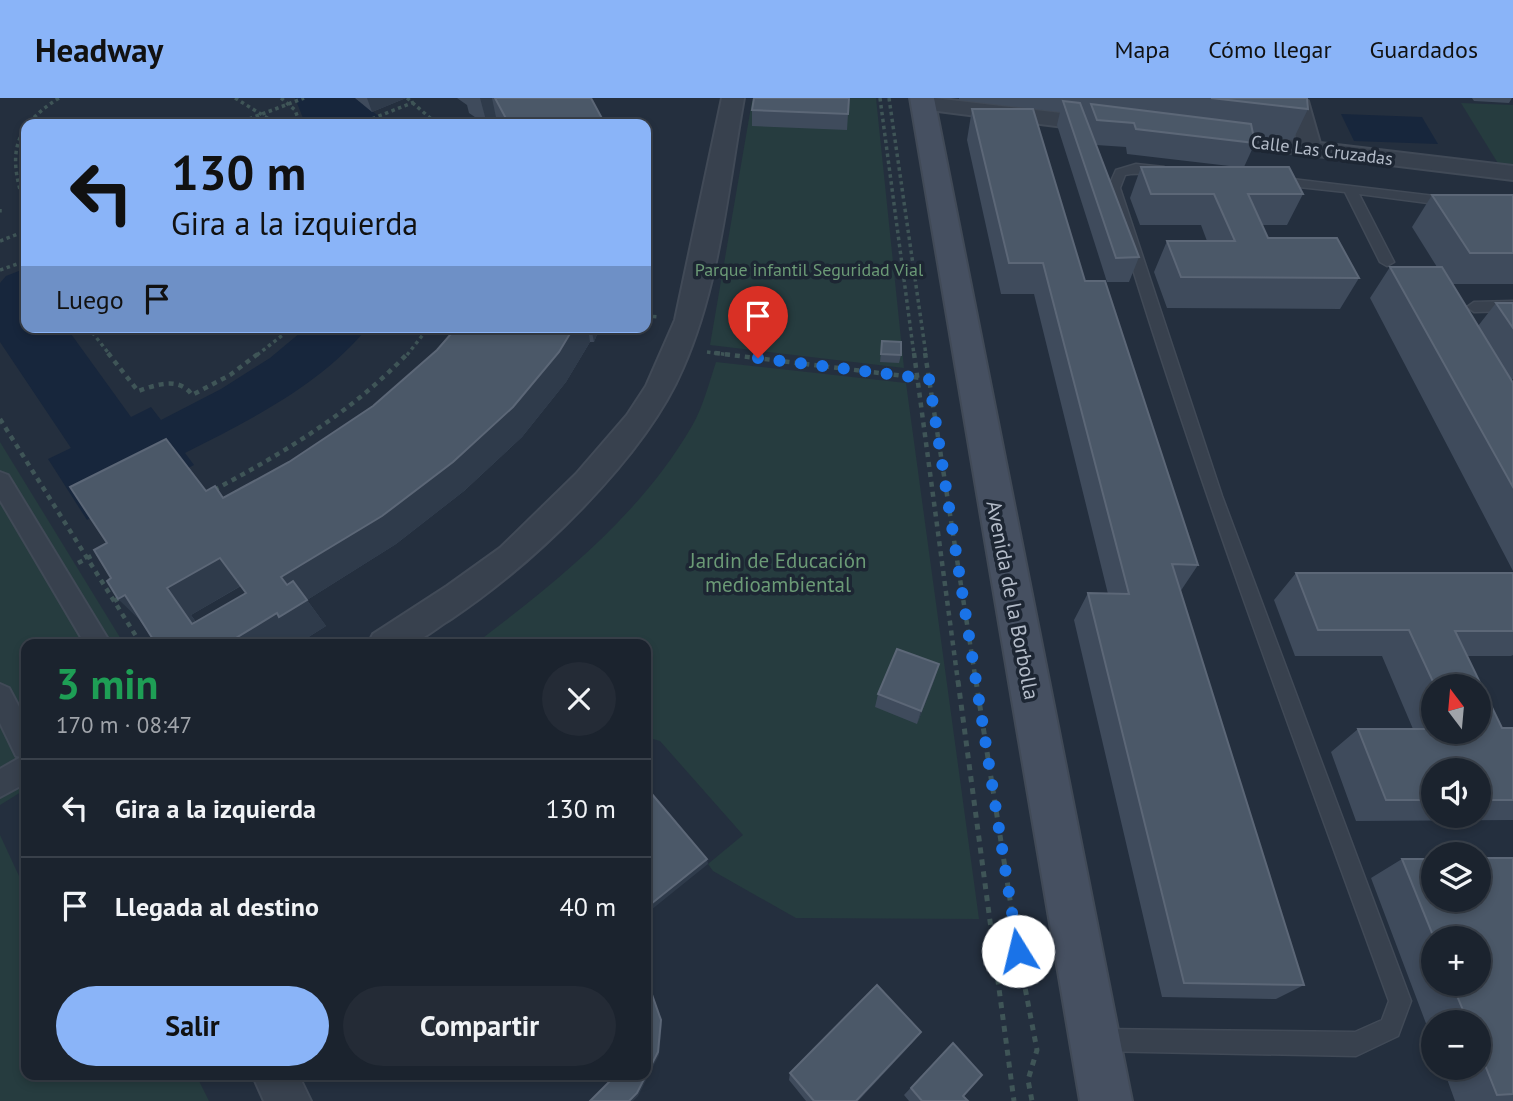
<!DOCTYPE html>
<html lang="es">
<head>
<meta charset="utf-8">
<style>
	:root { --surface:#1b232e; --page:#242b36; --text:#f1f3f6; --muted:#a0a4aa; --line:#39404a; --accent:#8ab4f8 }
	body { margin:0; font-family:"PT Sans",sans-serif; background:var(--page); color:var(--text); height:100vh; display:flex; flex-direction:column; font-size:26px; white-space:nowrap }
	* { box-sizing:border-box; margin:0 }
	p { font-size:23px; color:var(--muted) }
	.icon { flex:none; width:38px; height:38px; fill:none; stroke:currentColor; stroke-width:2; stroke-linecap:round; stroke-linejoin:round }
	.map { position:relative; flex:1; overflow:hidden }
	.drawer { position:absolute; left:21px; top:541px; width:630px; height:441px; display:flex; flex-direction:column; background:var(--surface); border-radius:14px; box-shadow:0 4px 10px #0003,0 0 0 2px var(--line) }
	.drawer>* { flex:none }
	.banner { position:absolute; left:21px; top:21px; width:630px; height:214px; border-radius:14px; box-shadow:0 4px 10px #0003,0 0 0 2px var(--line); background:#8ab4f8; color:#111; overflow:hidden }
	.needle { width:46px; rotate:344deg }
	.buttons { position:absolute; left:1421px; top:576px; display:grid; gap:14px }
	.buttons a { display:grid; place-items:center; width:70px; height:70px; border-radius:50%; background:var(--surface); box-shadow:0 4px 10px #0003,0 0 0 2px var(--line); font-size:35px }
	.pin { position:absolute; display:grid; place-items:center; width:60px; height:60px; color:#fff; margin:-72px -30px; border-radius:50% 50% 50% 0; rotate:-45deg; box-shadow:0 0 7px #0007 }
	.pin .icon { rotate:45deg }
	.me { position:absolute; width:77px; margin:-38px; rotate:351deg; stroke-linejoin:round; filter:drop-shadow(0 0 5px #0008) }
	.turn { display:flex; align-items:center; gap:24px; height:147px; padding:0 35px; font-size:32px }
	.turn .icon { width:91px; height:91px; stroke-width:2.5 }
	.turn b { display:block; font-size:49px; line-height:60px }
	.then { display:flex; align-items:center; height:66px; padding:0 35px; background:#0003; gap:14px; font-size:26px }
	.round { display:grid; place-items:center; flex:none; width:74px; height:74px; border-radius:37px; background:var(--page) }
	.headline { display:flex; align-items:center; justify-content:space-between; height:119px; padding:0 35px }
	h1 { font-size:42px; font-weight:700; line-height:52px; color:#1e9e55 }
	.button { display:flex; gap:14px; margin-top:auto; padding:14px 35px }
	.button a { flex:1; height:80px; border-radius:42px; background:var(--accent); color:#111; font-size:28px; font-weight:700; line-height:80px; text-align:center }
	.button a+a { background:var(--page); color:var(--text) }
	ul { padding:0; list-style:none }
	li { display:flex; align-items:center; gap:21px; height:98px; padding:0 35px; border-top:2px solid var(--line) }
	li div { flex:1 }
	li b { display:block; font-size:26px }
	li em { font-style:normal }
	header { display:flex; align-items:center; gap:42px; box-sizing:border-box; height:98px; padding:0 35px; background:var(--accent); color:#111 }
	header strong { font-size:33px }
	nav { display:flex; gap:38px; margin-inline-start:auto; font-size:24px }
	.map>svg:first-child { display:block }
	.green { fill:#263c3f }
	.water { fill:#17263c }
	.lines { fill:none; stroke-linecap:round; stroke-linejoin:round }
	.service-casing { stroke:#414a57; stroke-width:3 }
	.pedestrian-casing { stroke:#414a57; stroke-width:4 }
	.minor-casing { stroke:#414a57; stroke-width:4 }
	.secondary-casing { stroke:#414a57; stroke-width:4 }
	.path-far2 { stroke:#3f5557; stroke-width:3.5; stroke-dasharray:3.5 3.5; stroke-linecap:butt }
	.path-far1 { stroke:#3f5557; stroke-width:4.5; stroke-dasharray:5 5; stroke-linecap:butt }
	.path { stroke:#3f5557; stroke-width:5; stroke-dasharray:6 6; stroke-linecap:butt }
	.service { fill:#38414e; fill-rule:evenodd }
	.pedestrian { fill:#38414e; fill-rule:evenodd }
	.minor { fill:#38414e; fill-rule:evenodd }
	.secondary { fill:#465061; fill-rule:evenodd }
	.wall { fill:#3f4b5c; fill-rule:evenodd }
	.shaded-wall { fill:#2f3b4b }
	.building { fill:#4b5868; stroke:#5c6777; stroke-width:2; fill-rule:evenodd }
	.route { stroke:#1a73e8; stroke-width:12; stroke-dasharray:0 21.6 }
	.labels { text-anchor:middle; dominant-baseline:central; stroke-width:7; stroke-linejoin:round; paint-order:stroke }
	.far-street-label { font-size:18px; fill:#b4bcc9; stroke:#1d2633 }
	.far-park-label { font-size:18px; fill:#6b9a76; stroke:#1d2633 }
	.park-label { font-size:21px; fill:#6b9a76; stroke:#1d2633 }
	.street-label { font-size:21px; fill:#b4bcc9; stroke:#1d2633 }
</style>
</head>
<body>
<header>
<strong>Headway</strong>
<nav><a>Mapa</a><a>Cómo llegar</a><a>Guardados</a></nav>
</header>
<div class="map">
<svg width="1513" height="1003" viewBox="0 0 1513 1003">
	<rect width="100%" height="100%" fill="#242f3e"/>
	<g class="green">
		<path d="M758 0H876L904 270 710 247 752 3Z"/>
		<path d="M1461 5 1513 7V68L1499 67Z"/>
		<path d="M716 264 906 285 979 821 796 820 713 773 708 766 743 737 660 643 646 639V546H475C556 484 640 418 692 328 703 309 709 285 716 264Z"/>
		<path d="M0 344 124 546H26V691L0 707Z"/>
		<path d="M0 737 19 778 26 784V976L196 977 209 1003H0Z"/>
	</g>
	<g class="water">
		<path d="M295 0H355L389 26H309L303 20Z"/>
		<path d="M1341 16 1422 19 1438 46 1354 43Z"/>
		<path d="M24 171 26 174V229H66L131 319 151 309 161 322 221 291 270 260 307 229H368C321 287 250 322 185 355L194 367 87 422 48 361 71 350 0 244V185L6 178Z"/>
	</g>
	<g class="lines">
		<g class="service-casing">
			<g id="service">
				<path d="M1136 66 1164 69 1170 73C1159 80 1140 73 1125 77L1120 90 1222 398 1411 903 1398 938 1356 958 1096 953 1088 950 1085 942 1088 934 1096 931 1355 934 1382 922 1389 903C1291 633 1190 365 1108 90L1116 72Z"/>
				<path d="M1275 79 1451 100 1457 104 1451 108 1359 96 1394 164 1387 168 1380 164 1345 94 1271 86 1269 83Z"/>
				<path d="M1513 203V213L1474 214 1467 209 1474 204Z"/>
			</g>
		</g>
		<g class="pedestrian-casing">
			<g id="pedestrian">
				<path d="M0 374 8 377 111 546H85L0 402Z"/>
				<path d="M0 586 9 590 26 622V685L0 699V671L21 659 16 658 0 625Z"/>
			</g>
		</g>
		<g class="minor-casing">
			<g id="minor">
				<path d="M722 0H744C728 89 720 186 683 270 645 360 532 467 451 521 439 528 428 538 415 544 404 550 381 546 368 546L373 536 447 488 500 450 576 376 627 317 646 288 675 222Z"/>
				<path d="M914 0H934L1104 20 1112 22 1115 27 1112 32 1104 34 922 11 914 10 911 5Z"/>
				<path d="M1218 0H1287L1308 3 1320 45 1513 68V82L1202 44 1199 39 1202 34 1210 32 1297 43 1290 13 1229 6 1221 5Z"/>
				<path d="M252 976H298L311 1003H264Z"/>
			</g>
		</g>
		<g class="secondary-casing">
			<path id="secondary" d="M910 0H934L1132 1003H1080Z"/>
		</g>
		<g class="path-far2">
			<path d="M235 0 277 26"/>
			<path d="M281 0 295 12 300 26"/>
			<path d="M407 0 437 26"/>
			<path d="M880 0 914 257"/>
			<path d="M889 0 926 257"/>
			<path d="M236 26 304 0"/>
			<path d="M359 26 414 4"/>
			<path d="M0 111V117"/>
			<path d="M26 111C8 59 10 31 59 0"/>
			<path d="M0 143 26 133"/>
			<path d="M0 172 26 163"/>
			<path d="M646 218 659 219"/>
			<path d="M88 229 110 257"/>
			<path d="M707 254 730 257"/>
			<path d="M257 257 293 229"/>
			<path d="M407 257 429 229"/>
		</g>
		<g class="path-far1">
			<path d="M108 255 138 293C156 287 179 278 192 297L230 277 259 255"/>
			<path d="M715 255 929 281"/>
			<path d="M914 255 958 584"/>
			<path d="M925 255 976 584"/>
			<path d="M0 321 141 546"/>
			<path d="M214 392C285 354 352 314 408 255"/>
			<path d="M78 465 101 453"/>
			<path d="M114 503 123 498"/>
		</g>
		<g class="path">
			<path d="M958 583 1014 1003"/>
			<path d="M976 583 1018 853 1037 952 1028 982 1032 1003"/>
		</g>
		<use href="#service" class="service"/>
		<use href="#pedestrian" class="pedestrian"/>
		<use href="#minor" class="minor"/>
		<use href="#secondary" class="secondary"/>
	</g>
	<g class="wall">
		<path d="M355 0H406L372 14Z"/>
		<path d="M457 0H591L605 26H499L497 24 491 26H485L469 15 467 7Z"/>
		<path d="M849 0 847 32 752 28V12Z"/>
		<path d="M959 0H1307L1308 11 1293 42 1253 37 1255 45 1244 69 1303 96 1287 127H1262L1268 140 1359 180 1340 211 1167 210 1154 174 1167 143H1207L1201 127H1140L1130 100 1141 69H1238L1127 56 1126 49 1096 47 1139 159 1129 184H1107L1057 27 1060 14 959 2Z"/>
		<path d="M1472 0H1512L1509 5 1474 3Z"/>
		<path d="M972 11 1085 183 1198 467 1180 494 1304 887 1276 901 1162 899 1074 522 1088 495 1108 496 1034 196H1001L967 42Z"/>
		<path d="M1432 97H1513V186H1452L1478 228 1496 205H1513V281H1510L1513 285V473L1370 200 1390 169H1437L1412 129Z"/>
		<path d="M457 229H600L594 244H590L566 284 522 339 464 393 396 446 307 502 326 528 299 545 297 542 289 546H156L111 480 206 393 223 400 289 364 373 308 437 252ZM241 488 246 495 196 524 191 517Z"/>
		<path d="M882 243 901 257 899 265 880 264Z"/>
		<path d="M1296 475H1513V557L1511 558H1467L1502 630H1513V722L1356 723 1331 654 1358 631H1413L1382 558H1295L1274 502ZM1433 588H1479V634H1433ZM1433 672H1479V718H1433Z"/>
		<path d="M935 580 917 626 875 609 878 596Z"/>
		<path d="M1513 760V1003H1455L1443 970H1479V924H1433V944L1371 780 1402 761ZM1433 840H1479V886H1433Z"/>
		<path d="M921 934 914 943 858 1003H806L789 982 790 975Z"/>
		<path d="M953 945 963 998 968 1003H909L904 997Z"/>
	</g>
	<g class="shaded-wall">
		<path d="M367 0H406L372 14Z"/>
		<path d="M480 0H492L497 24 491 26H487Z"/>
		<path d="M574 229H588L590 244 566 284 522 339 464 393 396 446 307 502 326 528 299 545 297 542 289 546H226L277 515 281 479Z"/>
		<path d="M591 229H600L594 244Z"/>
		<path d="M220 460 242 487 191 517 211 546 192 526 167 490Z"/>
		<path d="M125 497 145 527 118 501Z"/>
		<path d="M939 566 935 580 917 626 921 613Z"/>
		<path d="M707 761 708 766 646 816V810Z"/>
		<path d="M650 891 662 926 659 957 638 998 633 1003H629Z"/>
		<path d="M921 934 914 943 858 1003H856Z"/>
	</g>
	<g class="building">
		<path d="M495 0H591L605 26H509Z"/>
		<path d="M754 0H849L848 16 752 12Z"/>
		<path d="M1211 0H1307L1308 11Z"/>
		<path d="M1063 3 1080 5 1139 159 1116 160Z"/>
		<path d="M1091 6 1251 26 1255 45 1136 31 1134 25 1097 22Z"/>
		<path d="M972 11H1033L1085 183H1105L1198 467 1172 466 1304 887 1184 885 1088 495 1129 496 1043 165H1009Z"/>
		<path d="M1141 69H1289L1303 96H1248L1268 140H1337L1359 180 1181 179 1167 143H1235L1214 96H1151Z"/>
		<path d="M1432 97H1513V155H1470Z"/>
		<path d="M1390 169H1442L1513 285V389Z"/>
		<path d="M1496 205H1513V230Z"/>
		<path d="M457 229H574L559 254 513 309 453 364 382 418 281 479 287 487 293 483 307 502 279 519 277 515 226 546H156L125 497 118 501 107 483 111 480 94 452 107 445 70 389 166 341 206 393 215 388 223 400 289 364 373 308 437 252ZM220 460 246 495 192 526 167 490Z"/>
		<path d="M882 243 901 244V257L881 256Z"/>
		<path d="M1296 475H1513V533H1455L1502 630H1513V702H1479V672H1433V702H1386L1358 631H1433V634H1479V588H1435L1409 532H1318Z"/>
		<path d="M897 551 939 566 921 613 878 596Z"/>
		<path d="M646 689 707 761 646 810Z"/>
		<path d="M1479 760H1513V996L1497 997 1479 952V924H1468L1452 886H1479V840H1434L1402 761H1433V802H1479Z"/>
		<path d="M646 885 650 891 661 922 658 954 637 995 629 1003H590L617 976H646Z"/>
		<path d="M877 887 921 934 856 1003H814L790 975Z"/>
		<path d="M953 945 982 977 963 998 968 1003H922L911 990Z"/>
	</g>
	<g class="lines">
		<path class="route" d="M758 260 929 281 1018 853"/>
	</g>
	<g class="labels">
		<g class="far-street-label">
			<text transform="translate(1322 52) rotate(7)">Calle Las Cruzadas</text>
		</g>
		<g class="far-park-label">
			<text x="809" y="171">Parque infantil Seguridad Vial</text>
		</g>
		<g class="park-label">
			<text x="778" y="462">Jardin de Educación<tspan x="778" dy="24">medioambiental</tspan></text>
		</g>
		<g class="street-label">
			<text transform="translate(1013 502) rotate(79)">Avenida de la Borbolla</text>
		</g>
	</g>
</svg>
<div class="buttons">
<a><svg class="needle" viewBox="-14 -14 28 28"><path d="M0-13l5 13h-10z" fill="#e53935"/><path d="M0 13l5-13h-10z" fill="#a0a4aa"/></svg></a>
<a><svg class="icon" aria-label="sound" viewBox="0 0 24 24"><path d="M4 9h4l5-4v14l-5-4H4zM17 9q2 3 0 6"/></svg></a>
<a><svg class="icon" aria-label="layers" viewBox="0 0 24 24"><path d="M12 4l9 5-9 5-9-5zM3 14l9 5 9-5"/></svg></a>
<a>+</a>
<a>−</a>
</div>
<div class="pin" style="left:758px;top:260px;background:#d93025"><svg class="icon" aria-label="arrive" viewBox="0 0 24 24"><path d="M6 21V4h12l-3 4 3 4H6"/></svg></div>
<svg class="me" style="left:1018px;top:853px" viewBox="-20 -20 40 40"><circle r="19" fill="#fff"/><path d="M0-13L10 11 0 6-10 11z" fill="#1a73e8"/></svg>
<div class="banner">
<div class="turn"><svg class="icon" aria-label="left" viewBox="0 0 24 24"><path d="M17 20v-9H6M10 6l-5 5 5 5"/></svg><div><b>130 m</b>Gira a la izquierda</div></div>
<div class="then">Luego<svg class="icon" aria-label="arrive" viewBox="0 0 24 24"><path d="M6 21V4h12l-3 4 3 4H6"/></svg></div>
</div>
<section class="drawer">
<div class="headline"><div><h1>3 min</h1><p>170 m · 08:47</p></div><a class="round"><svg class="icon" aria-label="close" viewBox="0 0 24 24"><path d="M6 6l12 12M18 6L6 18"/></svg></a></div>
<ul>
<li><svg class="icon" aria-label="left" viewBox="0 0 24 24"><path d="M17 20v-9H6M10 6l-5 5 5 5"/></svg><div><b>Gira a la izquierda</b></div><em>130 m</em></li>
<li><svg class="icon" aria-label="arrive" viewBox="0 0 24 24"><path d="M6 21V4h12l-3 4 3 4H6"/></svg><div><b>Llegada al destino</b></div><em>40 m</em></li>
</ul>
<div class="button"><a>Salir</a><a>Compartir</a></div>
</section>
</div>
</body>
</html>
